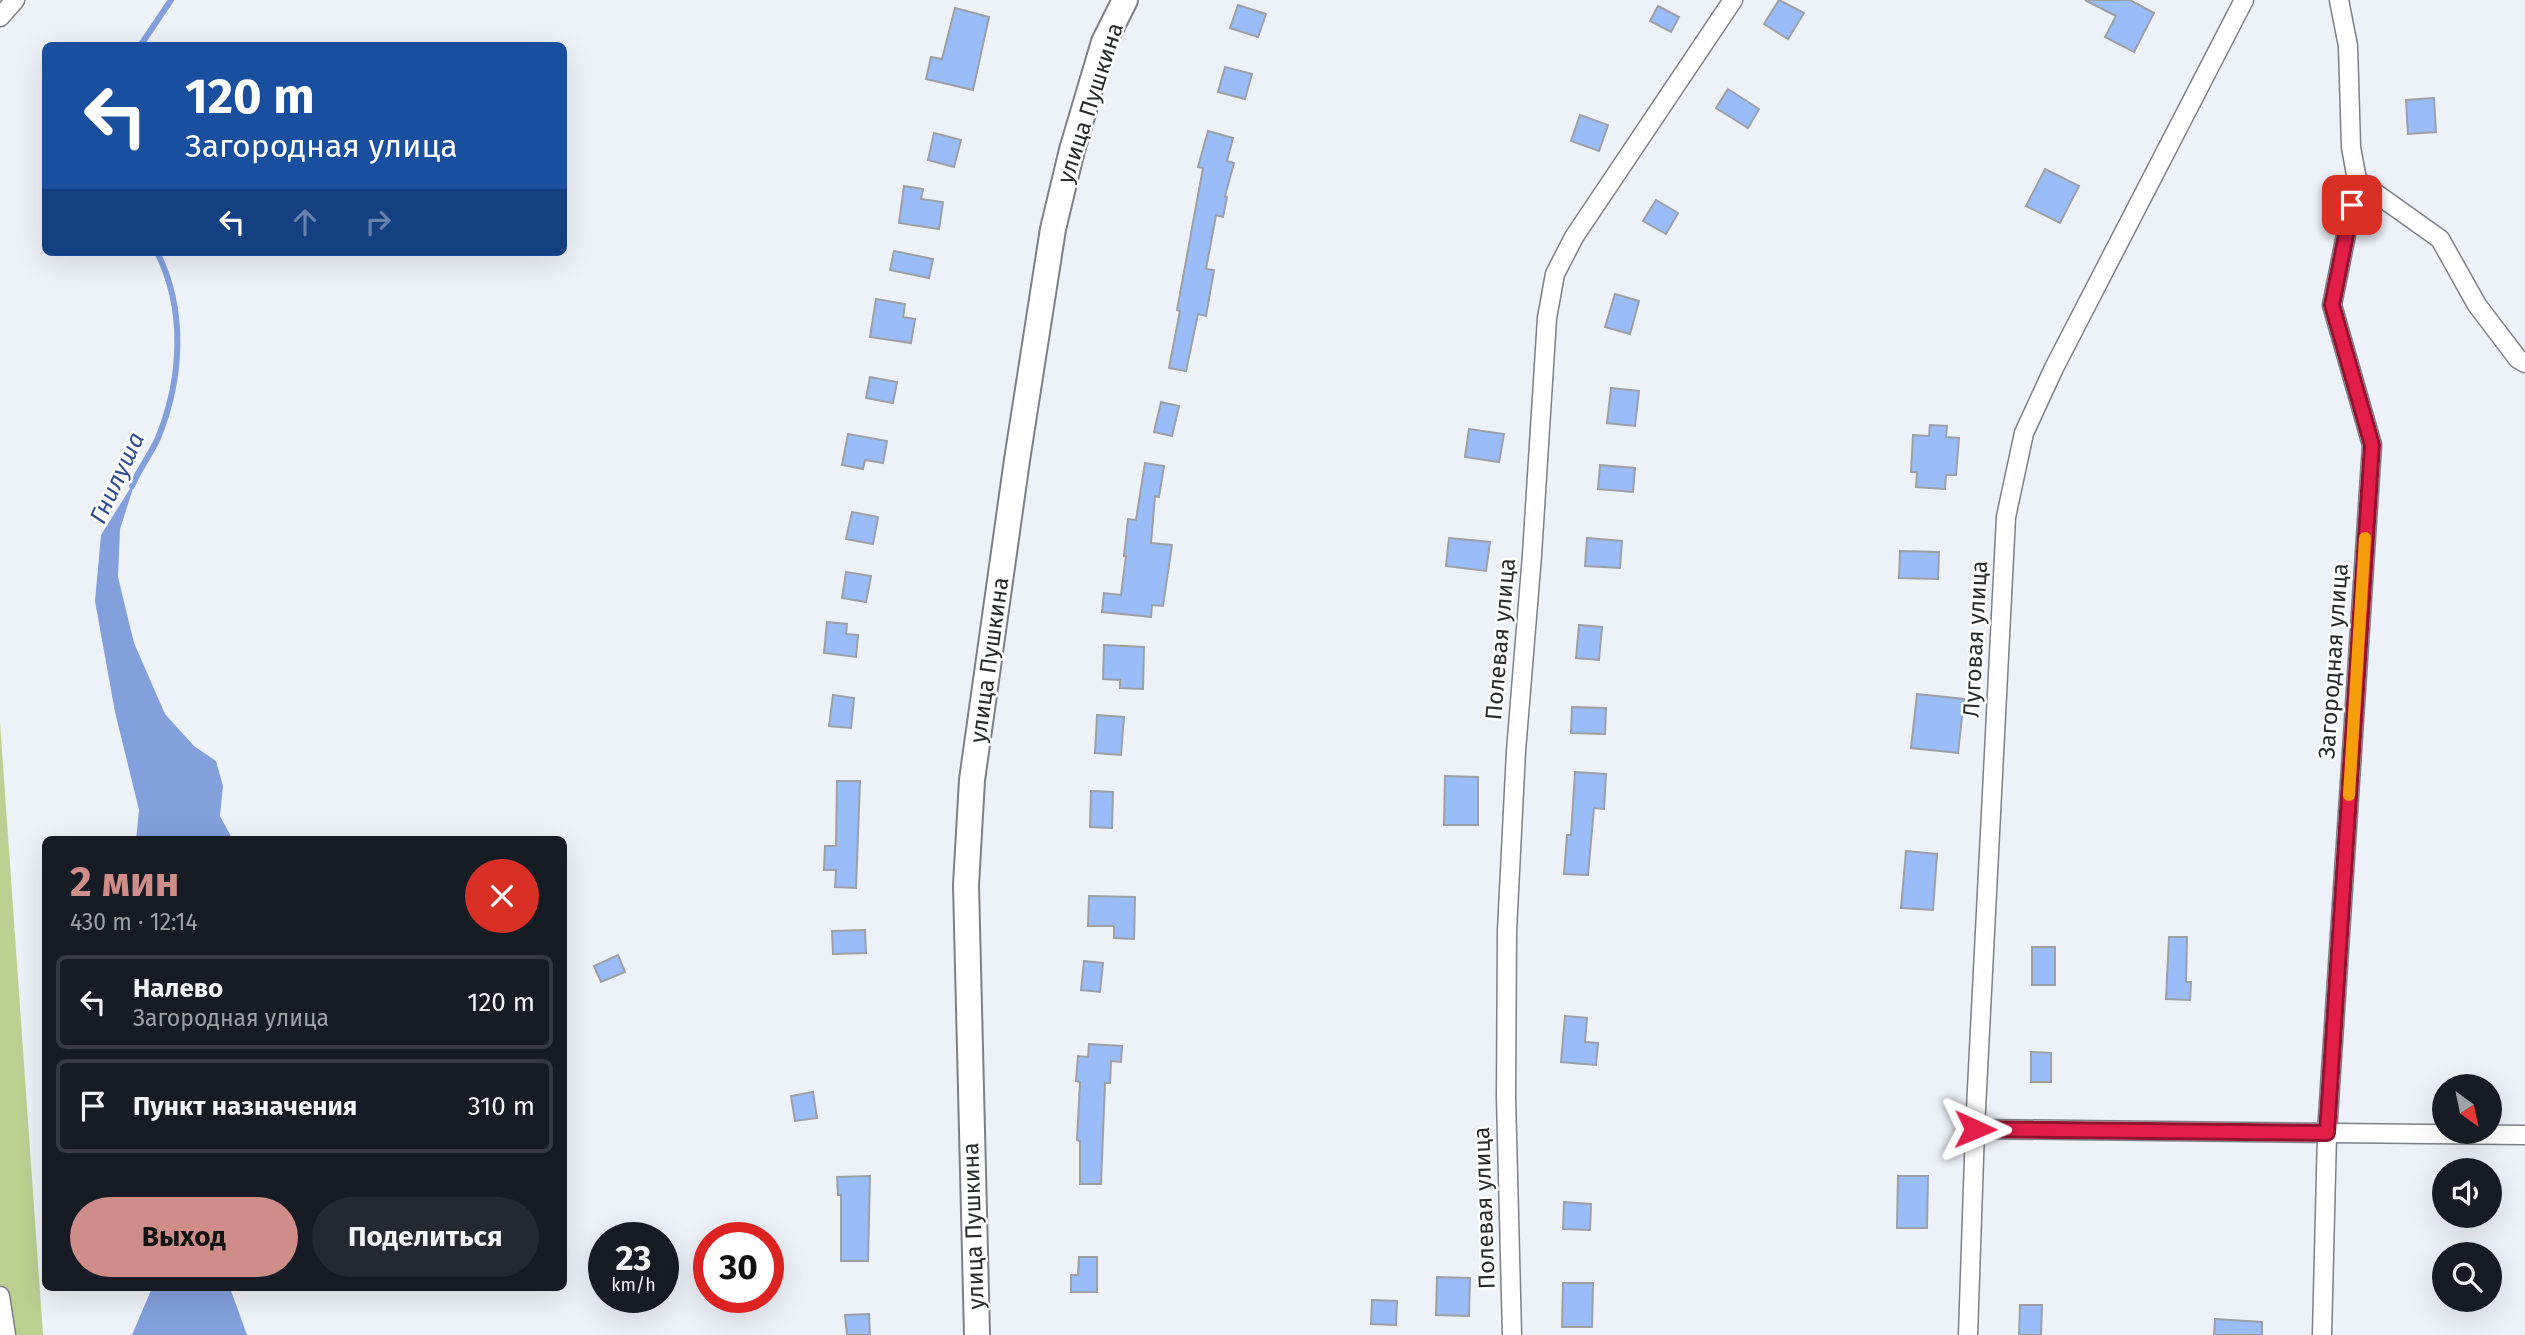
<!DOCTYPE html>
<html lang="ru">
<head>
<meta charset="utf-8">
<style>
	:root { --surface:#171b24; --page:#242831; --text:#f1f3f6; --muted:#9ea1a6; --line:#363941; --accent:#cf8d8a }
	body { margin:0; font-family:"Fira Sans",sans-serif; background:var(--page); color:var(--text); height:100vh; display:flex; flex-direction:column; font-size:26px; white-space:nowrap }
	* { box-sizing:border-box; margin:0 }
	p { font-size:23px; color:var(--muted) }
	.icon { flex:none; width:38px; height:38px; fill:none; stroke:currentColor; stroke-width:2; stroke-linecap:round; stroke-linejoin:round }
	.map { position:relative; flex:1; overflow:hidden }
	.details { position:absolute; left:42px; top:836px; width:525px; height:455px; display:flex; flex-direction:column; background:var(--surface); border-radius:10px; box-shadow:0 7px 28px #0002 }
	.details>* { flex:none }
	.banner { position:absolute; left:42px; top:42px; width:525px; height:214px; border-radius:10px; box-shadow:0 7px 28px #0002; background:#1a4fa0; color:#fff; overflow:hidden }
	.needle { width:46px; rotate:147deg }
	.buttons { position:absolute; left:2432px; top:1074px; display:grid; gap:14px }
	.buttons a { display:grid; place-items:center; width:70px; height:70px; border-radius:50%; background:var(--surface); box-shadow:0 7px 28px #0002; font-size:35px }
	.speed { position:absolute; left:588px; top:1222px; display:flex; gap:14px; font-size:35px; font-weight:700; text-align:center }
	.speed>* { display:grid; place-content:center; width:91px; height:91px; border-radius:50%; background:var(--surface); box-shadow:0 7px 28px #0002; line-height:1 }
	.speed small { font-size:18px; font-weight:400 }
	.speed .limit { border:10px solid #d22; background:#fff; color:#111 }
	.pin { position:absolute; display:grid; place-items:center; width:60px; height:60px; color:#fff; margin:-30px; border-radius:14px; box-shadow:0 4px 10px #0006 }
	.me { position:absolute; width:77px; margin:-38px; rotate:91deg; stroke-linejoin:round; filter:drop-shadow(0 0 5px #0008) }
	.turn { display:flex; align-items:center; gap:24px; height:147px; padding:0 28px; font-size:32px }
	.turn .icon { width:91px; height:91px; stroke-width:2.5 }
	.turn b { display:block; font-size:49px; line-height:60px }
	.lanes { display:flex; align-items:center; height:66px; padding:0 28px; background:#0003; justify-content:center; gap:35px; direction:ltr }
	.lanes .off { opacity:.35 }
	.round { display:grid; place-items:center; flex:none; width:74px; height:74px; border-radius:37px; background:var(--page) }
	.head { display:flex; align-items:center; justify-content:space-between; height:119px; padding:0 28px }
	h1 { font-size:42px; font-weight:700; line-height:52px; color:var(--accent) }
	.primary-button { display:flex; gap:14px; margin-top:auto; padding:14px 28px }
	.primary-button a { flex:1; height:80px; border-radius:42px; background:var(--accent); color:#111; font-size:28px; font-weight:700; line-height:80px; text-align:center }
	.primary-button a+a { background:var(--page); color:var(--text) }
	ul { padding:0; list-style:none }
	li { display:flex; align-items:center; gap:21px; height:94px; margin:0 14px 10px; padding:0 14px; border:4px solid var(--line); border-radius:10px }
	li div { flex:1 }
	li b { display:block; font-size:26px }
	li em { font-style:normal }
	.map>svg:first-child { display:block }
	.green { fill:#bcd092 }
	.water { fill:#839fdc }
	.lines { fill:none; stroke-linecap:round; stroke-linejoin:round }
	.stream { stroke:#839fdc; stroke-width:6 }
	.building { fill:#9abdfa; stroke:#9ca0a6; stroke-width:2 }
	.minor-casing { stroke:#7d8086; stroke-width:21 }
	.secondary-casing { stroke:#7d8086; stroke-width:28 }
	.minor { stroke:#fff; stroke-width:18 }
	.secondary { stroke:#fff; stroke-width:24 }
	.route-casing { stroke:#92132f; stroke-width:18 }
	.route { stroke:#e11d48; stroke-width:12 }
	.slow { stroke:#f59e0b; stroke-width:12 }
	.labels { text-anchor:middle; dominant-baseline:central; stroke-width:5; stroke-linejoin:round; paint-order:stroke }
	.street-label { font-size:23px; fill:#282a2c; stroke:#fefefe }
	.water-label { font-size:24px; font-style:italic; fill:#2c4b93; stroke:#fefefe }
</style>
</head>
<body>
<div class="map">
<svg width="2525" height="1335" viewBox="0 0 2525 1335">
	<rect width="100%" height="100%" fill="#edf1f8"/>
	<path class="green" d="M0 722 43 1335H0Z"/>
	<g class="water">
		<path d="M136 479 120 529 118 577 134 643 165 714 194 746 216 761 223 786 220 816 233 840H136L139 810 115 712 95 601 101 535Z"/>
		<path d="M152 1288H230L247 1335H132Z"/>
	</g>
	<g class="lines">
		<g class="stream">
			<path d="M140 46 171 0"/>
			<path d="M132 486C139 469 151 454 158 438 182 379 186 310 157 252"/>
		</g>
	</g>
	<g class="building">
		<path d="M1779 0 1804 13 1788 39 1764 24Z"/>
		<path d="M2085 0H2130L2154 13 2134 52 2105 37 2116 16Z"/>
		<path d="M1238 5 1266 14 1258 37 1230 28Z"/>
		<path d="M1658 6 1679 17 1671 32 1650 21Z"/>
		<path d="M955 8 989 17 973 90 926 79 931 57 942 59Z"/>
		<path d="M1225 67 1252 74 1245 99 1218 92Z"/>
		<path d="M1728 89 1759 109 1748 128 1716 108Z"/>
		<path d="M2434 98 2436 132 2408 134 2406 100Z"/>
		<path d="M1580 115 1608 125 1599 151 1571 141Z"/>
		<path d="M1208 131 1233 138 1227 161 1234 163 1225 196 1227 197 1223 217 1216 215 1206 269 1214 270 1206 316 1198 314 1186 371 1169 368 1180 311 1177 310 1203 168 1198 167Z"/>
		<path d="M934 133 961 140 954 167 928 160Z"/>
		<path d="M2045 169 2079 186 2060 223 2026 206Z"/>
		<path d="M904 186 923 189 921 199 943 202 939 229 899 223Z"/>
		<path d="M1656 200 1678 213 1666 234 1643 221Z"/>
		<path d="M894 251 933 259 929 278 890 270Z"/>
		<path d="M1615 294 1639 301 1630 334 1605 327Z"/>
		<path d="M876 299 905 304 903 317 915 319 911 343 870 337Z"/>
		<path d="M870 377 897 382 893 403 866 398Z"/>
		<path d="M1611 388 1639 391 1635 426 1607 423Z"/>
		<path d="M1161 402 1179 406 1172 436 1154 432Z"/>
		<path d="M1930 425 1947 426 1946 437 1959 438 1956 475H1946L1945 489 1916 487 1917 472H1911L1913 435 1929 436Z"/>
		<path d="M1469 429 1504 434 1499 462 1465 457Z"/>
		<path d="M848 434 887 441 883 463 865 460 863 469 842 465Z"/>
		<path d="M1145 463 1164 466 1159 497 1155 496 1151 543 1172 545 1163 606 1152 605 1151 617 1102 612 1104 593 1121 595 1126 556H1124L1128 519 1136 520Z"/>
		<path d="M1600 465 1635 468 1633 492 1598 489Z"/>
		<path d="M852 512 878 517 873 544 846 539Z"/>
		<path d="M1449 538 1490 542 1486 571 1446 566Z"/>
		<path d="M1587 538 1622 541 1620 568 1585 566Z"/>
		<path d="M1900 551 1939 552 1938 579 1899 578Z"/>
		<path d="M846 572 871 576 866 602 842 598Z"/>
		<path d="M827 622 847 624 846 634 858 635 856 657 824 653Z"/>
		<path d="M1579 625 1602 627 1599 660 1576 658Z"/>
		<path d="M1104 645 1144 647 1143 689 1120 688V680L1103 679Z"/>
		<path d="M1917 694 1964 699 1958 753 1911 748Z"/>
		<path d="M833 695 854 698 851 728 829 726Z"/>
		<path d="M1572 707 1606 708 1605 734 1571 733Z"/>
		<path d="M1097 715 1124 717 1121 755 1095 753Z"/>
		<path d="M1575 772 1606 774 1604 809 1594 808 1588 875 1564 874 1567 835H1571Z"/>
		<path d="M1445 776 1478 777V825H1444Z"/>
		<path d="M837 781H860L856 888 835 887 836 870H824L825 846H836Z"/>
		<path d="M1091 791 1113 792 1112 828 1090 827Z"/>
		<path d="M1906 851 1937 854 1933 910 1901 908Z"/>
		<path d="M1089 896 1135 897 1134 939 1114 938V926H1088Z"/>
		<path d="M865 930 866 953 833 954 832 931Z"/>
		<path d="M2169 937H2187L2186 982H2191L2190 1000 2166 999Z"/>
		<rect x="2032" y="947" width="23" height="38"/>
		<path d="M618 955 625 972 601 982 594 966Z"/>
		<path d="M1084 961 1103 963 1100 992 1081 990Z"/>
		<path d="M1565 1016 1587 1018 1585 1042 1598 1043 1596 1065 1561 1062Z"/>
		<path d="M1089 1044 1122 1046 1121 1062 1111 1061 1110 1083H1105L1101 1184H1080V1141L1077 1140 1080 1082 1076 1081 1078 1056 1088 1057Z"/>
		<path d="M2031 1052 2051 1053V1082H2031Z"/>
		<path d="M813 1092 817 1118 795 1121 791 1096Z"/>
		<path d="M870 1176 868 1261H841V1195H838L837 1177Z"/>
		<path d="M1898 1176H1928L1927 1228H1897Z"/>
		<path d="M1564 1202 1591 1204 1590 1230 1563 1229Z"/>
		<path d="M1079 1257H1097V1292H1071V1275H1078Z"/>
		<path d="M1437 1277 1470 1278 1469 1316 1436 1315Z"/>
		<path d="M1563 1283H1593L1592 1327H1562Z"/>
		<path d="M1372 1300 1397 1301 1396 1325 1371 1324Z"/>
		<path d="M2020 1305H2042L2041 1335H2019Z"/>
		<path d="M869 1314 870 1335H847L845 1315Z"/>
		<path d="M2215 1319 2262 1322V1335H2214Z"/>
	</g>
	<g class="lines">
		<g class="minor-casing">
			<g id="minor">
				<path d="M0 17 15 0"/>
				<path d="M2357 180 2440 239 2477 305 2518 359 2525 363"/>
				<path d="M1975 1129 2525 1135"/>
				<path d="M0 1296 6 1335"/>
				<path d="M1512 1335 1506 1097 1507 931 1516 751 1532 555 1547 318 1555 274 1574 237 1733 0"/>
				<path d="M1968 1335 1975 1129 2006 517 2024 433 2054 368 2244 0"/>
				<path d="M2322 1335 2327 1133 2372 445 2332 305 2357 180 2351 147 2348 46 2339 0"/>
			</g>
		</g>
		<g class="secondary-casing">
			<path id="secondary" d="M977 1335 966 885 972 780 1017 460 1053 229 1072 150 1104 42 1125 0"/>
		</g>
		<use href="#minor" class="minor"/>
		<use href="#secondary" class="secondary"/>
	</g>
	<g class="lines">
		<g class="route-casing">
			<path id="route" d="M1975 1129 2327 1133 2372 445 2332 305 2352 205"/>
		</g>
		<use href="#route" class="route"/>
		<path class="slow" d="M2349 795 2365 538"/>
	</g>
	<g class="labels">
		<g class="street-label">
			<text transform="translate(1090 103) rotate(-72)">улица Пушкина</text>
			<text transform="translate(1500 639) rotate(-85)">Полевая улица</text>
			<text transform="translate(1975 639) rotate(-87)">Луговая улица</text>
			<text transform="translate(989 660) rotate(-82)">улица Пушкина</text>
			<text transform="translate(2333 661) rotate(-86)">Загородная улица</text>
			<text transform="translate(1484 1208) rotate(-92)">Полевая улица</text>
			<text transform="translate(973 1226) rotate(-92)">улица Пушкина</text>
		</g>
		<g class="water-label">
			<text transform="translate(117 478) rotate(-65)">Гнилуша</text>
		</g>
	</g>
</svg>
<div class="buttons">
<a><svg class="needle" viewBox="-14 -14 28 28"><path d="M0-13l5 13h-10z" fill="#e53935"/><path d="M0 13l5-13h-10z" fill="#9ea1a6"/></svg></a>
<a><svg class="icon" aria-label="sound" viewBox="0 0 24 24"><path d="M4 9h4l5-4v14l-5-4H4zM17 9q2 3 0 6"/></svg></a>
<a><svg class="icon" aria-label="search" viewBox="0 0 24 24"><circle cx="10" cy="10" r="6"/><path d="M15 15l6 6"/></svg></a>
</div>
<div class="speed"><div>23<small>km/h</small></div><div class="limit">30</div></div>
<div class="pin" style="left:2352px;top:205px;background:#d93025"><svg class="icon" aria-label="arrive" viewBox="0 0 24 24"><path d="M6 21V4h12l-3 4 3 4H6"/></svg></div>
<svg class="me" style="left:1975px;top:1129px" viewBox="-20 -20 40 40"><path d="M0-17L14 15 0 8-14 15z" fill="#e11d48" stroke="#fff" stroke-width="4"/></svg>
<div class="banner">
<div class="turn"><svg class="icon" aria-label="left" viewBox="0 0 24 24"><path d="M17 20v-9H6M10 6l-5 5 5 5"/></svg><div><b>120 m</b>Загородная улица</div></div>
<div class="lanes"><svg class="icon" aria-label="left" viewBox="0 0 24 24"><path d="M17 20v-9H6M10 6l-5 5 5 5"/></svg><svg class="icon off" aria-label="ahead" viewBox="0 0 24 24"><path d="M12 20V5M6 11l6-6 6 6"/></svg><svg class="icon off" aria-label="right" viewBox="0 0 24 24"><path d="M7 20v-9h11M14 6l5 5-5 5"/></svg></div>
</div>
<section class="details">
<div class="head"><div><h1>2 мин</h1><p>430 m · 12:14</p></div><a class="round" style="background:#d93025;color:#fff"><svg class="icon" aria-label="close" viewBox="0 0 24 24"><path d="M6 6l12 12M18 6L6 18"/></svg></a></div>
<ul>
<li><svg class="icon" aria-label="left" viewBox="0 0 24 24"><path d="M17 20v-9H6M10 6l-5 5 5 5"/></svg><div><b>Налево</b><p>Загородная улица</p></div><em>120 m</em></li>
<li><svg class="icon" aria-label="arrive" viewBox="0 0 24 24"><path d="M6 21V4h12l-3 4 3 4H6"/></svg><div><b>Пункт назначения</b></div><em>310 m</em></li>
</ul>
<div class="primary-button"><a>Выход</a><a>Поделиться</a></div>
</section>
</div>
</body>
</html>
